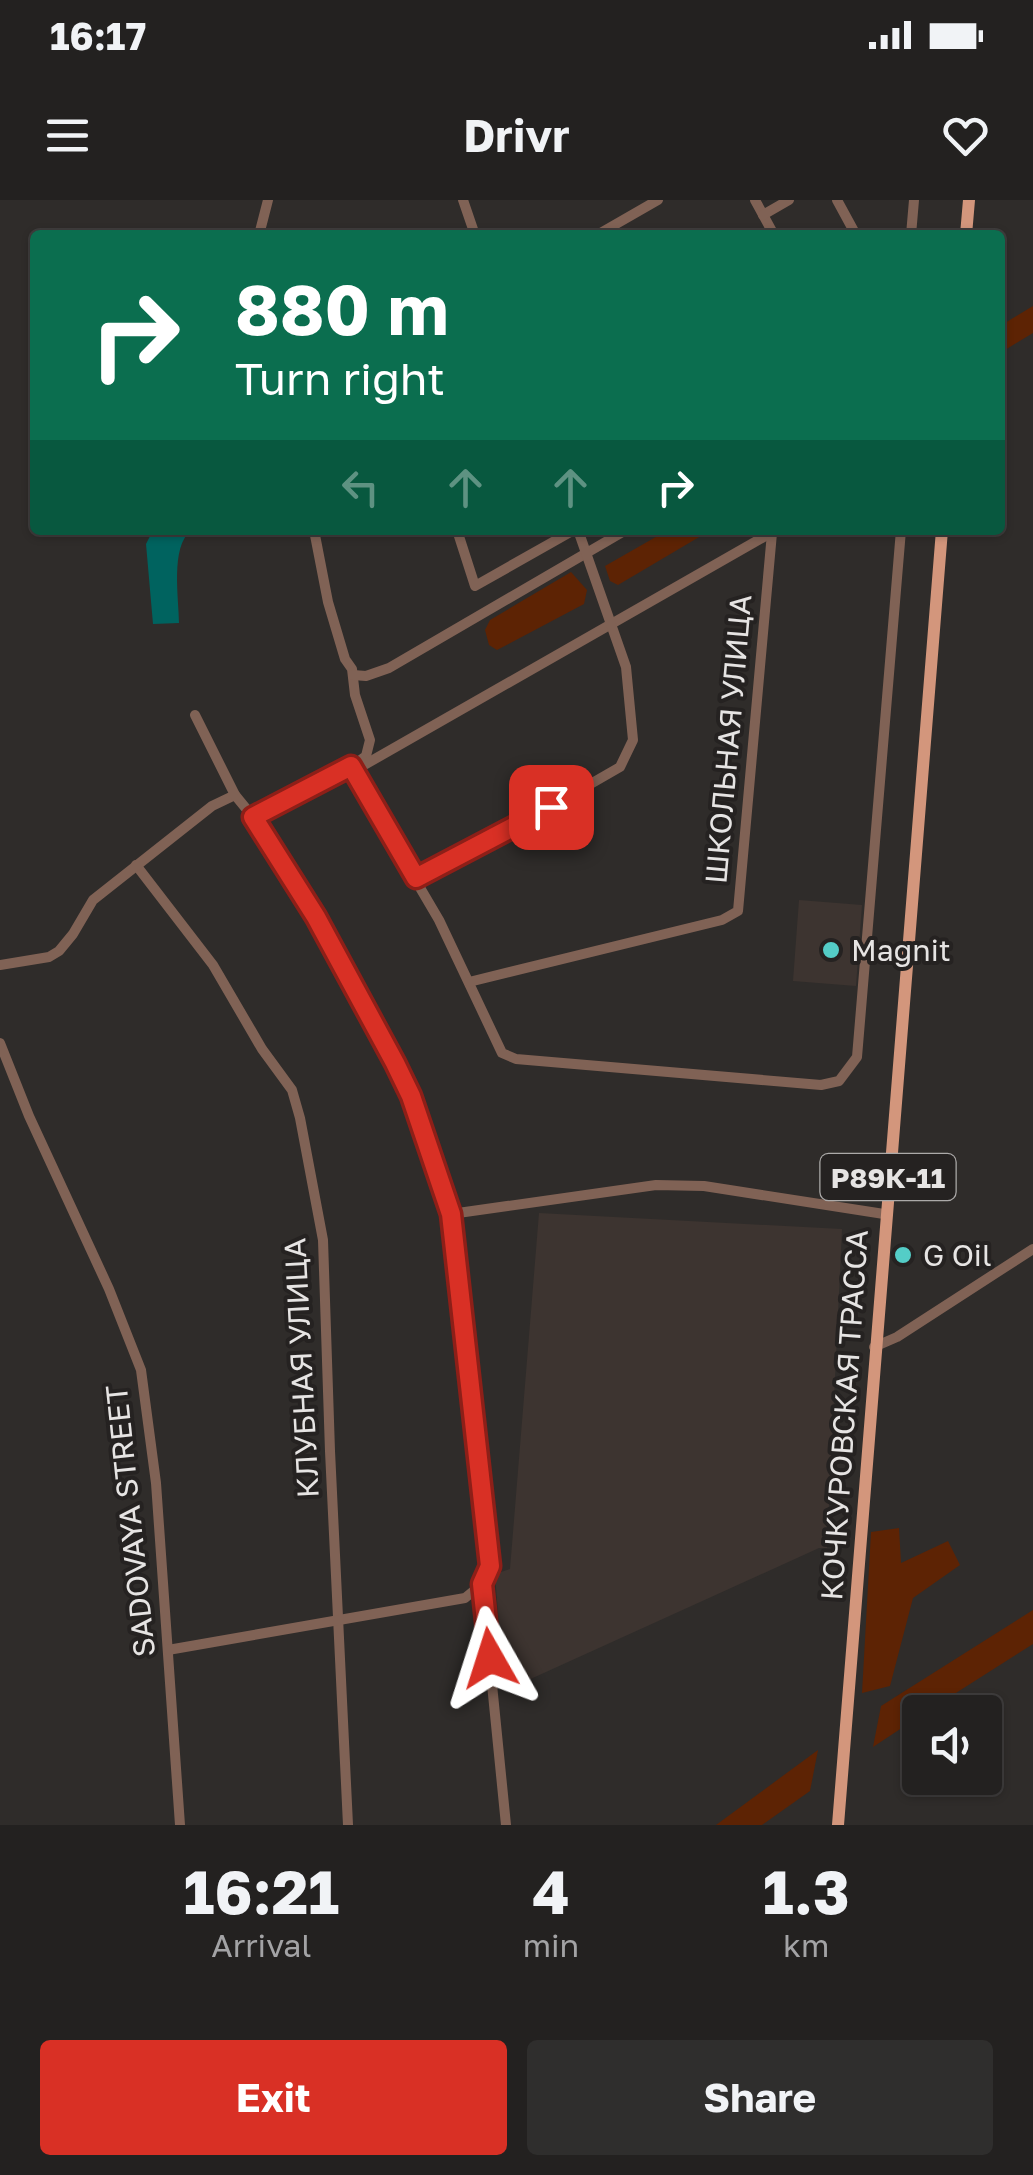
<!DOCTYPE html>
<html lang="en">
<head>
<meta charset="utf-8">
<style>
	:root { --surface:#232120; --page:#2f2e2d; --text:#f1f3f6; --muted:#a3a3a5; --line:#403e3e; --accent:#d93025 }
	body { margin:0; font-family:"Golos Text",sans-serif; background:var(--page); color:var(--text); height:100vh; display:flex; flex-direction:column; font-size:38px; white-space:nowrap }
	* { box-sizing:border-box; margin:0 }
	p { font-size:32px; color:var(--muted) }
	.icon { flex:none; width:55px; height:55px; fill:none; stroke:currentColor; stroke-width:2; stroke-linecap:round; stroke-linejoin:round }
	.map { position:relative; height:1625px; overflow:hidden }
	.details { display:flex; flex-direction:column; background:var(--surface); flex:1 }
	.details>* { flex:none }
	.guide { position:absolute; left:30px; top:30px; width:975px; height:305px; border-radius:10px; box-shadow:0 2px 8px #0004,0 0 0 2px var(--line); background:#0b6e4f; color:#fff; overflow:hidden }
	.buttons { position:absolute; left:902px; top:1495px; display:grid; gap:20px }
	.buttons a { display:grid; place-items:center; width:100px; height:100px; border-radius:10px; background:var(--surface); box-shadow:0 2px 8px #0004,0 0 0 2px var(--line); font-size:50px }
	.pin { position:absolute; display:grid; place-items:center; width:85px; height:85px; color:#fff; margin:-42px; border-radius:20px; box-shadow:0 5px 15px #0006 }
	.me { position:absolute; width:110px; margin:-55px; rotate:354deg; stroke-linejoin:round; filter:drop-shadow(0 0 8px #0008) }
	.turn { display:flex; align-items:center; gap:35px; height:210px; padding:0 40px; font-size:45px }
	.turn .icon { width:130px; height:130px; stroke-width:2.5 }
	.turn b { display:block; font-size:70px; line-height:85px }
	.lanes { display:flex; align-items:center; height:95px; padding:0 40px; background:#0003; justify-content:center; gap:50px; direction:ltr }
	.lanes .off { opacity:.35 }
	.eta { display:flex; justify-content:space-evenly; align-items:center; height:170px; text-align:center }
	.eta b { font-size:60px; font-weight:700; line-height:70px }
	.action { display:flex; gap:20px; margin-top:auto; padding:20px 40px }
	.action a { flex:1; height:115px; border-radius:10px; background:var(--accent); color:#fff; font-size:40px; font-weight:700; line-height:115px; text-align:center }
	.action a+a { background:var(--page); color:var(--text) }
	.status { display:flex; justify-content:space-between; align-items:center; height:70px; padding:0 50px; background:var(--surface); direction:ltr }
	.status svg { height:28px; fill:currentColor }
	header { display:flex; justify-content:space-between; align-items:center; height:130px; padding:0 40px; background:var(--surface); font-size:45px; font-weight:700 }
	.map>svg:first-child { display:block }
	.built { fill:#3d3430 }
	.green { fill:#5d2304 }
	.water { fill:#00635f }
	.lines { fill:none; stroke-linecap:round; stroke-linejoin:round }
	.minor { stroke:#806255; stroke-width:10 }
	.major { stroke:#d3967c; stroke-width:12 }
	.route-casing { stroke:#8d1f18; stroke-width:25 }
	.route { stroke:#d93025; stroke-width:18 }
	.poi-dot { fill:#54cdc7; stroke:#252221; stroke-width:4 }
	.labels { text-anchor:middle; dominant-baseline:central; stroke-width:8; stroke-linejoin:round; paint-order:stroke }
	.shield { fill:#252221; stroke:#acaaa9; stroke-width:2.5 }
	.shield-label { font-size:28px; font-weight:bold; fill:#e6e4e3 }
	.street-label { font-size:30px; fill:#e6e4e3; stroke:#252221 }
	.poi-label { font-size:30px; fill:#e6e4e3; stroke:#252221; text-anchor:start }
</style>
</head>
<body>
<div class="status"><b>16:17</b><svg viewBox="0 0 49 12"><path d="M0 12V9h3v3zM5 12V6h3v6zM10 12V3h3v9zM15 12V0h3v12zM26 1h20v11H26zM47 4h2v5h-2z"/></svg></div>
<header><svg class="icon" aria-label="menu" viewBox="0 0 24 24"><path d="M4 6h16M4 12h16M4 18h16"/></svg>Drivr<svg class="icon" aria-label="heart" viewBox="0 0 24 24"><path d="M12 20l-8-8c-3-5 5-10 8-4 3-6 11-1 8 4z"/></svg></header>
<div class="map">
<svg width="1033" height="1625" viewBox="0 0 1033 1625">
	<rect width="100%" height="100%" fill="#2f2c2a"/>
	<g class="built">
		<path d="M799 700 862 705 856 786 793 781Z"/>
		<path d="M539 1013 842 1029 827 1348H819L504 1491 495 1374 510 1369Z"/>
	</g>
	<g class="green">
		<path d="M1033 106V133L1000 153V126Z"/>
		<path d="M668 330H711L618 385 610 381 605 366Z"/>
		<path d="M571 372 587 390 584 404 497 450 489 445 485 430 490 420Z"/>
		<path d="M899 1328 901 1363 948 1341 960 1365 913 1398 890 1486 862 1493 871 1332Z"/>
		<path d="M1033 1410V1444L926 1512H920V1516L873 1547 881 1506Z"/>
		<path d="M818 1550 810 1591 762 1625H716Z"/>
	</g>
	<path class="water" d="M153 330H191C170 348 179 398 179 423L153 424 146 344Z"/>
	<g class="lines">
		<g class="minor">
			<path d="M463 0 475 35"/>
			<path d="M755 0 774 35"/>
			<path d="M837 0 856 35"/>
			<path d="M763 15 789 0"/>
			<path d="M259 35 268 0"/>
			<path d="M597 35 658 0"/>
			<path d="M911 35 914 0"/>
			<path d="M314 330 328 402 345 459 352 469 355 495 370 540 366 556 351 567"/>
			<path d="M457 330 475 386 574 330"/>
			<path d="M353 475 366 476 389 468 626 330"/>
			<path d="M352 572 439 720 502 853 516 859 821 885 839 881 857 857 901 330"/>
			<path d="M352 572 776 330"/>
			<path d="M253 617 351 566"/>
			<path d="M136 665 213 765 262 849 292 890 300 918 323 1040 330 1251 348 1625"/>
			<path d="M416 678 495 639 620 567 633 540 626 467 578 330"/>
			<path d="M0 765 49 757 59 751 73 734 93 700 212 606 235 595"/>
			<path d="M469 782 722 720 738 711 772 333"/>
			<path d="M0 843 29 916 109 1089 141 1170 156 1283 180 1625"/>
			<path d="M451 1014 656 985 704 986 884 1014"/>
			<path d="M874 1147 897 1137 1033 1049"/>
			<path d="M482 1384 506 1625"/>
			<path d="M168 1450 465 1398 482 1384 489 1366 451 1014 411 896 316 717 253 617 235 595 195 515"/>
		</g>
		<g class="major">
			<path d="M966 35 969 0"/>
			<path d="M838 1625 942 330"/>
		</g>
	</g>
	<g class="lines">
		<g class="route-casing">
			<path id="route" d="M490 1458 482 1384 490 1366 451 1014 411 896 395 863 316 717 253 617 351 566 416 678 551 607"/>
		</g>
		<use href="#route" class="route"/>
	</g>
	<g class="poi-dot">
		<circle cx="831" cy="750" r="10"/>
		<circle cx="903" cy="1055" r="10"/>
	</g>
	<g class="labels">
		<rect class="shield" x="820.5" y="954" width="135" height="46" rx="8"/>
		<g class="shield-label">
			<text x="888" y="977">Р89К-11</text>
		</g>
		<g class="street-label">
			<text transform="translate(728 539) rotate(-85)">ШКОЛЬНАЯ УЛИЦА</text>
			<text transform="translate(301 1168) rotate(-93)">КЛУБНАЯ УЛИЦА</text>
			<text transform="translate(844 1215) rotate(-86)">КОЧКУРОВСКАЯ ТРАССА</text>
			<text transform="translate(130 1321) rotate(-96)">SADOVAYA STREET</text>
		</g>
		<g class="poi-label">
			<text x="851" y="750">Magnit</text>
			<text x="923" y="1055">G Oil</text>
		</g>
	</g>
</svg>
<div class="buttons">
<a><svg class="icon" aria-label="sound" viewBox="0 0 24 24"><path d="M4 9h4l5-4v14l-5-4H4zM17 9q2 3 0 6"/></svg></a>
</div>
<div class="pin" style="left:551px;top:607px;background:#d93025"><svg class="icon" aria-label="arrive" viewBox="0 0 24 24"><path d="M6 21V4h12l-3 4 3 4H6"/></svg></div>
<svg class="me" style="left:490px;top:1458px" viewBox="-20 -20 40 40"><path d="M0-17L14 15 0 8-14 15z" fill="#d93025" stroke="#fff" stroke-width="4"/></svg>
<div class="guide">
<div class="turn"><svg class="icon" aria-label="right" viewBox="0 0 24 24"><path d="M7 20v-9h11M14 6l5 5-5 5"/></svg><div><b>880 m</b>Turn right</div></div>
<div class="lanes"><svg class="icon off" aria-label="left" viewBox="0 0 24 24"><path d="M17 20v-9H6M10 6l-5 5 5 5"/></svg><svg class="icon off" aria-label="ahead" viewBox="0 0 24 24"><path d="M12 20V5M6 11l6-6 6 6"/></svg><svg class="icon off" aria-label="ahead" viewBox="0 0 24 24"><path d="M12 20V5M6 11l6-6 6 6"/></svg><svg class="icon" aria-label="right" viewBox="0 0 24 24"><path d="M7 20v-9h11M14 6l5 5-5 5"/></svg></div>
</div>
</div>
<section class="details">
<div class="eta">
<div><b>16:21</b><p>Arrival</p></div>
<div><b>4</b><p>min</p></div>
<div><b>1.3</b><p>km</p></div>
</div>
<div class="action"><a>Exit</a><a>Share</a></div>
</section>
</body>
</html>
